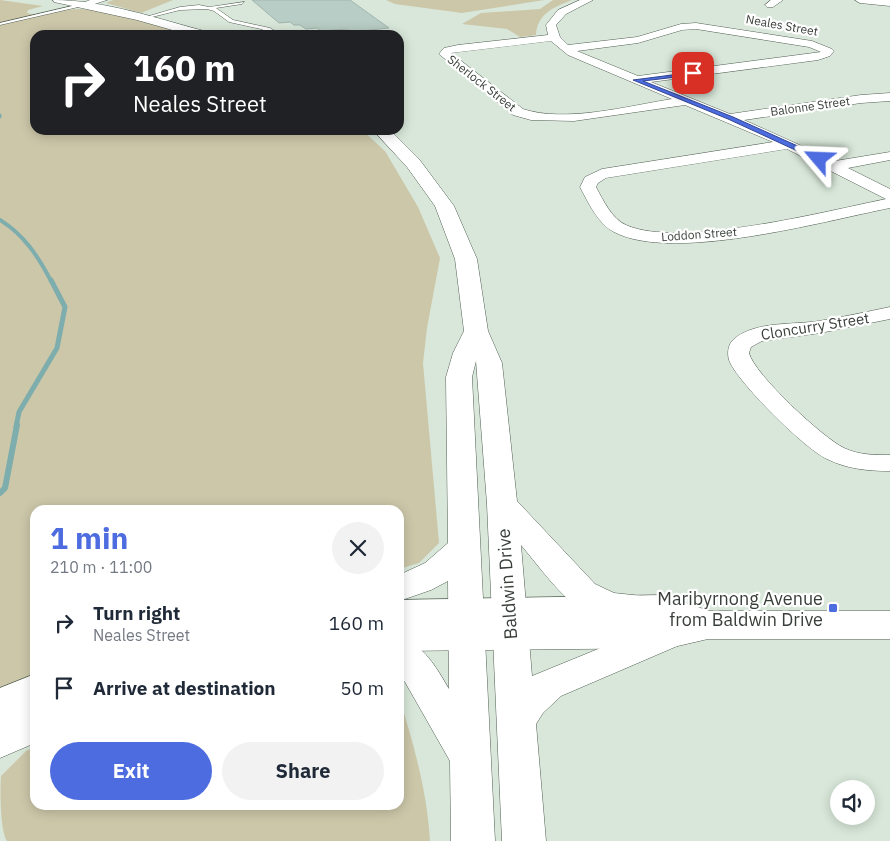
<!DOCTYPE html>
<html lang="en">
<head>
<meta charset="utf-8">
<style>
	:root { --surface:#fff; --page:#f2f2f3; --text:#1f2937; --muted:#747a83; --accent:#4c6ce0 }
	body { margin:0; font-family:"IBM Plex Sans",sans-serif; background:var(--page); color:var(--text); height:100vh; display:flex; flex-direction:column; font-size:19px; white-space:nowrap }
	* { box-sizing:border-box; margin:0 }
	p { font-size:16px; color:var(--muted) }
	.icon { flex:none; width:28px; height:28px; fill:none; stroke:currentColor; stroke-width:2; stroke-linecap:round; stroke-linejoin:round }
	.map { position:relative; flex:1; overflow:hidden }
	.sheet { position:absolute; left:30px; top:505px; width:374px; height:305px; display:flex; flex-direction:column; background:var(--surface); border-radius:15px; box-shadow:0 2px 12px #0003 }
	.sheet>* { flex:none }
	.guide { position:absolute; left:30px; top:30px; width:374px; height:105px; border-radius:15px; box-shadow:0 2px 12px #0003; background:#202124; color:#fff; overflow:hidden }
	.buttons { position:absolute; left:830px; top:780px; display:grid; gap:10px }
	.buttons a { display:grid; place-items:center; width:45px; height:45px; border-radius:50%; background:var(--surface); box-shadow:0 2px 12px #0003; font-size:25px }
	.pin { position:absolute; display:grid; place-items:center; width:42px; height:42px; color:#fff; margin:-21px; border-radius:10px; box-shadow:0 2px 8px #0006 }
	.me { position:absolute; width:55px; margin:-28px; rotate:296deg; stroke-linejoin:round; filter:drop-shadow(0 0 4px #0008) }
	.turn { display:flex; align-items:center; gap:18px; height:105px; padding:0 20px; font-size:22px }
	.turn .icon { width:65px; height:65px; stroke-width:2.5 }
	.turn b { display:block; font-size:35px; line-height:42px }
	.round { display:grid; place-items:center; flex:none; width:52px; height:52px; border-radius:26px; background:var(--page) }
	.headline { display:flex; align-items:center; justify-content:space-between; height:85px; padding:0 20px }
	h1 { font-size:30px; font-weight:700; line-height:38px; color:var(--accent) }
	.button { display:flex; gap:10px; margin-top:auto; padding:10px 20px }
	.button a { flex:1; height:58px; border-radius:30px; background:var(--accent); color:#fff; font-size:20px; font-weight:700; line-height:58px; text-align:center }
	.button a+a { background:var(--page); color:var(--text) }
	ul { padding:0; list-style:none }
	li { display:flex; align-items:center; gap:15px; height:65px; padding:0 20px }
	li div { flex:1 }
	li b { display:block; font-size:19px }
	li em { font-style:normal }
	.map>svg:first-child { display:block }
	.green { fill:#ccc7a9 }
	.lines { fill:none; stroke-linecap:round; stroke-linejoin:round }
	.stream-far3 { stroke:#7dadad; stroke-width:3 }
	.stream-far2 { stroke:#7dadad; stroke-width:4 }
	.stream-far1 { stroke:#7dadad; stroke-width:5 }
	.stream { stroke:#7dadad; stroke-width:6 }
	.building { fill:#b8cdc5; stroke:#a1b5ae }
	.service-casing { stroke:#525f54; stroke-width:1 }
	.minor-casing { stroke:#525f54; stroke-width:1 }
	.tertiary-casing { stroke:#525f54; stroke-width:1 }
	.secondary-casing { stroke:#525f54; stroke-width:1 }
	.service { fill:#fff; fill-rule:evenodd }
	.minor { fill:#fff; fill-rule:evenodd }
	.tertiary { fill:#fff; fill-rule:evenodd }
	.secondary { fill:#fff; fill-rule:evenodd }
	.route { fill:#4c6ce0; stroke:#314692 }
	.poi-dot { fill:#4c6ce0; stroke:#fff; stroke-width:2 }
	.labels { text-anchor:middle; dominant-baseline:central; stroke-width:4.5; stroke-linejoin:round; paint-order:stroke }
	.far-street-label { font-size:12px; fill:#383e39; stroke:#fff }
	.street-label { font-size:15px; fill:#383e39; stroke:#fff }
	.near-street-label { font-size:18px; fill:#383e39; stroke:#fff }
	.near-poi-label { font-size:18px; fill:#383e39; stroke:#fff; text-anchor:end }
</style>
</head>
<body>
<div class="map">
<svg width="890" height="841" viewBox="0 0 890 841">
	<rect width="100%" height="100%" fill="#d8e7d9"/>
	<g class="green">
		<path d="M0 0 43 6 28 10 27 13C47 18 60 9 80 9 115 11 154 24 187 35H35V130H362L385 151 418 207 440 258 427 328 423 363 439 543 419 563 399 569V510H35V678L0 693Z"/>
		<path d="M113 0H173L141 13 106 3Z"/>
		<path d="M386 0H544L462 13 395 4Z"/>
		<path d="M553 0H572C554 7 537 14 536 35L520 37 507 29 462 24 481 13 540 9Z"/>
		<path d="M399 697C414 745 427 791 430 841H7C0 830 0 790 1 776L26 751 35 747V805H399Z"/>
	</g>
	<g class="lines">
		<path class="stream-far3" d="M0 115V117"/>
		<path class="stream-far2" d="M0 220C24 235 38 256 51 281"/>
		<path class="stream-far1" d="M16 427 19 412 57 348 65 307 51 280"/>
		<path class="stream" d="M0 493 5 488 17 425"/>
	</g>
	<path class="building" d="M252 0H350L389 28 351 32 347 29 321 31 317 28 306 29 300 25H294L290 22 279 23Z"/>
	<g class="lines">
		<g class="service-casing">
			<g id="service">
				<path d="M244 2 242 4 216 8 233 20 270 28 282 35H275L261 29 229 22 214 11 207 9 180 10 144 19 142 18 180 7 199 5 209 7Z"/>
				<path d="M85 3 87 5 0 25V23Z"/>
			</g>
		</g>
		<g class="minor-casing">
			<g id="minor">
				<path d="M107 0 85 7 80 4 90 0Z"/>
				<path d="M580 0H593L566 14 556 25 560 37 568 45 637 37 681 24 696 23 812 41 832 49 834 51 830 56 818 60 651 82 730 114 861 95 890 93V101L861 103 744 120 835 161 890 152V160L848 168 890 189V208C824 221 673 263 614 232 598 224 588 202 580 187L585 177 602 169 773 142 685 105 574 121 531 120 513 115 439 54 444 48 458 45 548 35 546 25 558 10ZM696 29 809 47 821 52 638 76 577 51 638 43 682 30ZM551 41 568 55 672 99C628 106 565 123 523 109L451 53ZM787 149 886 199C827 211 679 249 626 225 612 219 603 200 596 187L598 183 606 178Z"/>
				<path d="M771 0H783L773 7H767L765 5Z"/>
				<path d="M855 0H890V6L860 3Z"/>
				<path d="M890 307V319L820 333 762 341 751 347 749 353C754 374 823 438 844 448 859 455 874 455 890 455V471C868 471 847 469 827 459 806 450 736 381 729 360 727 353 728 344 734 339 755 321 793 325 819 321 843 317 866 312 890 307Z"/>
			</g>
		</g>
		<g class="tertiary-casing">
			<g id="tertiary">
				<path d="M664 595 709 611H890V639H708L669 648 399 651V600Z"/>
				<path d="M35 674V743L0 758V688Z"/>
			</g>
		</g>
		<g class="secondary-casing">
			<g id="secondary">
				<path d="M53 0C105 0 158 19 208 32L210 35H190L137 20 54 2Z"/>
				<path d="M373 130H390L419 159 454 206 477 259 488 331 502 363 517 501 595 584 614 593 642 596 654 600 659 610 654 620C629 628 590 619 570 601 552 585 537 564 521 545L532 676 669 620 682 624 687 634 682 644 561 696 543 713 536 724 546 841H502L487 504 476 361 472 377 495 841H451L450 761 405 682 399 676V637C424 645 436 667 449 689L448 581 431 590 399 601V575L425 563 448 543 446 377 453 353 464 331 455 259 435 206 407 167Z"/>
			</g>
		</g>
		<use href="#service" class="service"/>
		<use href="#minor" class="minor"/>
		<use href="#tertiary" class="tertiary"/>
		<use href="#secondary" class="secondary"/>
	</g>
	<path class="route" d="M695 72 693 75 643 81 733 117 822 157V160H817L728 119 633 80Z"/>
	<rect class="poi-dot" x="828" y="603" width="10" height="10" rx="2.5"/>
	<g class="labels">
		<g class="far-street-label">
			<text transform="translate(782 25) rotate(10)">Neales Street</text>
			<text transform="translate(482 83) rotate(38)">Sherlock Street</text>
			<text transform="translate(810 106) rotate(-8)">Balonne Street</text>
			<text transform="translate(699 234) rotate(-4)">Loddon Street</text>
		</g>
		<g class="street-label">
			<text transform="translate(815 326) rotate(-9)">Cloncurry Street</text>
		</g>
		<g class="near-street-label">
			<text transform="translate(507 584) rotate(-94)">Baldwin Drive</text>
		</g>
		<g class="near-poi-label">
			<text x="823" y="598">Maribyrnong Avenue<tspan x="823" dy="21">from Baldwin Drive</tspan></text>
		</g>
	</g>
</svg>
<div class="buttons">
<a><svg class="icon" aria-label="sound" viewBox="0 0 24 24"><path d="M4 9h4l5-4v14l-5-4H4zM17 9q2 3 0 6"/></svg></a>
</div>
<div class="pin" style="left:693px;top:73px;background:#d93025"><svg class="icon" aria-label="arrive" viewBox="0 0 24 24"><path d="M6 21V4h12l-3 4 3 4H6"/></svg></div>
<svg class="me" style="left:819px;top:159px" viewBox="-20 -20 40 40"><path d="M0-17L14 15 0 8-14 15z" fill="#4c6ce0" stroke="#fff" stroke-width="4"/></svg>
<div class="guide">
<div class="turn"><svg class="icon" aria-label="right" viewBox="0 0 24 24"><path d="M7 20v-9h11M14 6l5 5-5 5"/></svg><div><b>160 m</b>Neales Street</div></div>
</div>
<section class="sheet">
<div class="headline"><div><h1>1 min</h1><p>210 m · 11:00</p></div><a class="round"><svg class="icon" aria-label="close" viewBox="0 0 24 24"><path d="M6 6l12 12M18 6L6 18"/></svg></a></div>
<ul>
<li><svg class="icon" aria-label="right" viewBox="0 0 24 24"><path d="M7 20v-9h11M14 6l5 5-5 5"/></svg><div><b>Turn right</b><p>Neales Street</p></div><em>160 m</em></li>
<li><svg class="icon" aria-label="arrive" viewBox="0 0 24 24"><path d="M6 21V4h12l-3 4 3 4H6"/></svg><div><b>Arrive at destination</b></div><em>50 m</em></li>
</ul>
<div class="button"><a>Exit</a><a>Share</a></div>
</section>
</div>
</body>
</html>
